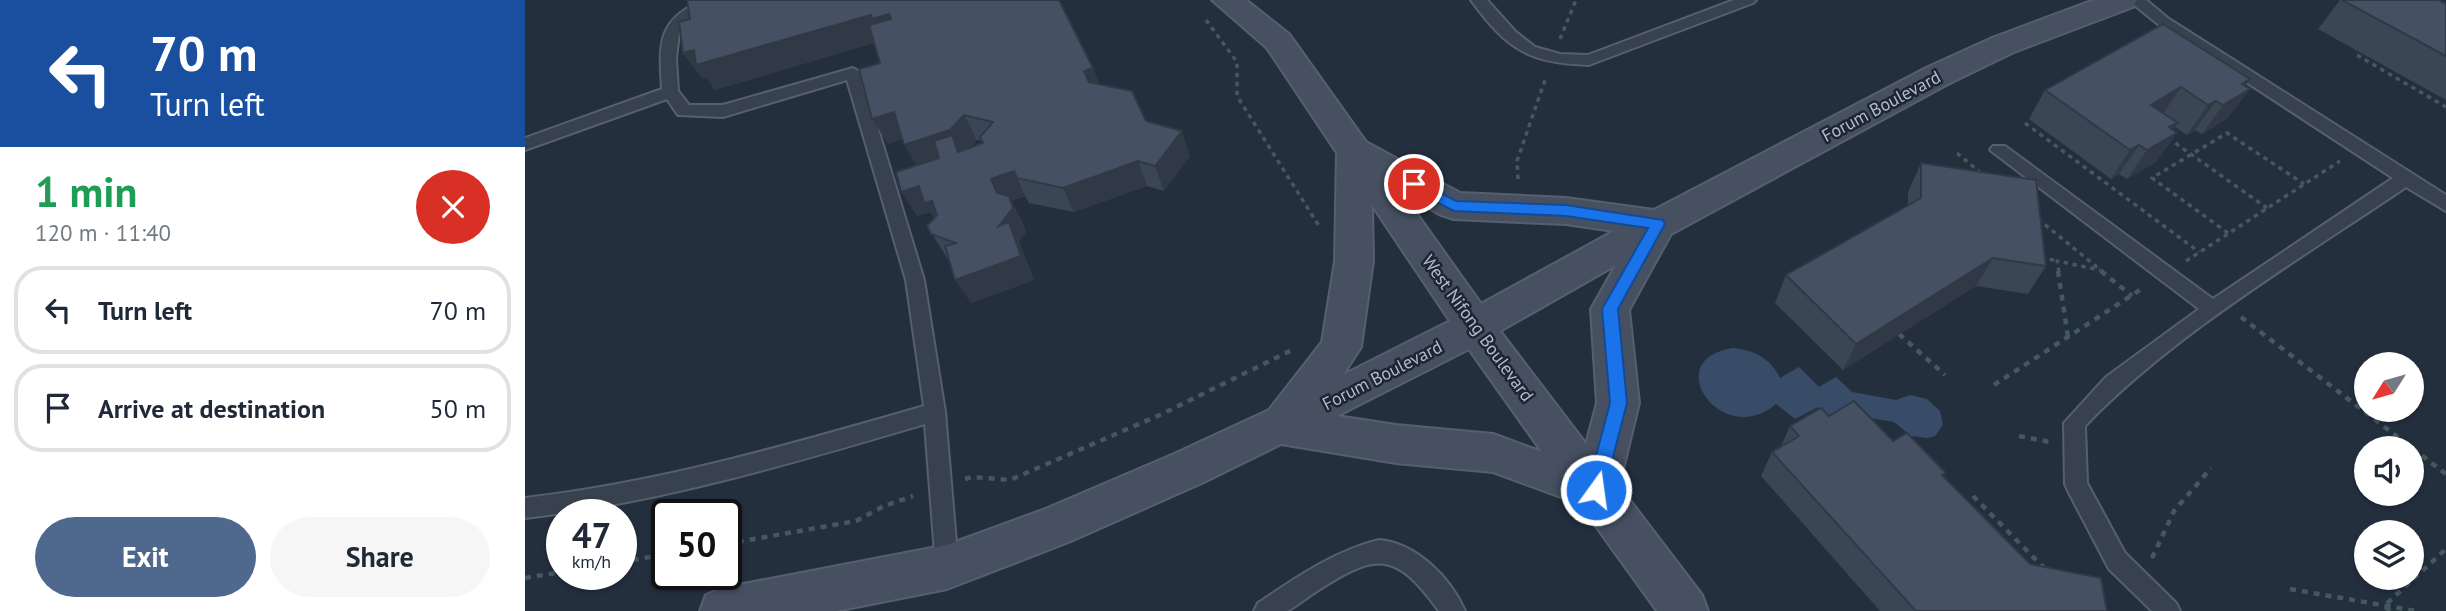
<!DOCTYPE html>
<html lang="en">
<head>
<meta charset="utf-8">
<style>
	:root { --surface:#fff; --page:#f6f6f7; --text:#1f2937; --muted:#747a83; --line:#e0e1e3; --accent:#4f688e }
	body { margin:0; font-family:"PT Sans",sans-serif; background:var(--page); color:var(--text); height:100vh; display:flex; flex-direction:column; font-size:26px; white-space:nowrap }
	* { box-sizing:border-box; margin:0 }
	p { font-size:23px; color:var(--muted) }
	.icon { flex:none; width:38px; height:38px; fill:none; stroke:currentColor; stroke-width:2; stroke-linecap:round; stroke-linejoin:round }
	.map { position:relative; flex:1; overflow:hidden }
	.panel { display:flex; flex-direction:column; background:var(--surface); width:525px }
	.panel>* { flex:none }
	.hud { background:#1a4fa0; color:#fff; overflow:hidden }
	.needle { width:46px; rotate:233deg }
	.fabs { position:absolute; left:1829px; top:352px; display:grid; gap:14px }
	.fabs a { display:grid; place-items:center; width:70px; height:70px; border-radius:50%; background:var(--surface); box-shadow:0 2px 5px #0004; font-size:35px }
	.speed { position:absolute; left:21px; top:499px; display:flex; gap:14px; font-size:35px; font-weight:700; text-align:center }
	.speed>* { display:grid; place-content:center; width:91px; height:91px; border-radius:50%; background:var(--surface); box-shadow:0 2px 5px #0004; line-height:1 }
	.speed small { font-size:18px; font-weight:400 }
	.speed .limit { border:4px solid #111; border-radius:10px; background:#fff; color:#111 }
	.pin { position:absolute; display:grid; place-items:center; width:60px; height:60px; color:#fff; margin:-30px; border:4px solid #fff; border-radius:50%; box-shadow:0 2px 7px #0007 }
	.me { position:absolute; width:77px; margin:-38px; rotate:14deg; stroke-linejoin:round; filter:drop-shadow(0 0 5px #0008) }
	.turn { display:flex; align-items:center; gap:24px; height:147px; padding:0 35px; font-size:32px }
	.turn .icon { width:91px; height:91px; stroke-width:2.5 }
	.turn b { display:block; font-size:49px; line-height:60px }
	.round { display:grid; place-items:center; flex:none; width:74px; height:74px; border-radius:37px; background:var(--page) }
	.overview { display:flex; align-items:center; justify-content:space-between; height:119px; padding:0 35px }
	h1 { font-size:42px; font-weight:700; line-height:52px; color:#1e9e55 }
	.action { display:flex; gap:14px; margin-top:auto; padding:14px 35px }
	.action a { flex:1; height:80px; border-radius:42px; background:var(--accent); color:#fff; font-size:28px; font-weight:700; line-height:80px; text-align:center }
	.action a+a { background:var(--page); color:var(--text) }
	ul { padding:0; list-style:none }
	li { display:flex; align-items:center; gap:21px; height:88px; margin:0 14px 10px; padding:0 21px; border:4px solid var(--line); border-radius:28px }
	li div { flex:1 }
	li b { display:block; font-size:26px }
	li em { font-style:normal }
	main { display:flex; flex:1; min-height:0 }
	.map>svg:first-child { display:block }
	.water { fill:#394c67 }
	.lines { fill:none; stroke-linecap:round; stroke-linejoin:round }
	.lane-casing { stroke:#565f6c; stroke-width:4 }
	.secondary-casing { stroke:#565f6c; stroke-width:4 }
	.path-far1 { stroke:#44595c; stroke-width:3.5; stroke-dasharray:4.5 4.5; stroke-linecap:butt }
	.path { stroke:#44595c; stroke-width:4.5; stroke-dasharray:6 6; stroke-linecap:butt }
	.lane { fill:#38414e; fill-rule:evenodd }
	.secondary { fill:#465061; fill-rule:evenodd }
	.wall { fill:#3b4654; fill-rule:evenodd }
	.shaded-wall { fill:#303945 }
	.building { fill:#455162; stroke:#303945; stroke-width:2 }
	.route { fill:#1a73e8; stroke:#114b97; stroke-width:2 }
	.labels { text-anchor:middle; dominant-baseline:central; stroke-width:5; stroke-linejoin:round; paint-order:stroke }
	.street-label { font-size:18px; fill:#b4bcc9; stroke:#1d2633 }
</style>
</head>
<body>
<main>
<section class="panel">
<div class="hud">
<div class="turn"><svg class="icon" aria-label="left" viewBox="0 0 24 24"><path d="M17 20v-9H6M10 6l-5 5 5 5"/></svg><div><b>70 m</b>Turn left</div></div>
</div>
<div class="overview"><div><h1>1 min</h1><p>120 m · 11:40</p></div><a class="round" style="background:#d93025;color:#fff"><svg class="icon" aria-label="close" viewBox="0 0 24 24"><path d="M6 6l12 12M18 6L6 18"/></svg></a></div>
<ul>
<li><svg class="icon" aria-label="left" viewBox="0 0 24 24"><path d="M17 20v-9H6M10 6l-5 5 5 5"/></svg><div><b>Turn left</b></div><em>70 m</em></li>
<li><svg class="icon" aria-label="arrive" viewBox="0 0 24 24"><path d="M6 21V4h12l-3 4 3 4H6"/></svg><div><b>Arrive at destination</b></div><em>50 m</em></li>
</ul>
<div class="action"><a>Exit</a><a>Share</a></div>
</section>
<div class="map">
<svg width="1921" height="611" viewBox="0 0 1921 611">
	<rect width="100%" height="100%" fill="#242f3e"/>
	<path class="water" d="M1208 348C1228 350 1246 358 1255 378L1274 367 1294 387 1311 377 1327 392 1371 400 1385 395 1402 399 1415 411 1418 425 1410 436 1403 438 1386 436 1369 422 1328 415 1310 424 1293 407 1270 419 1251 404C1197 450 1133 359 1208 348Z"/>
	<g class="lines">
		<g class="lane-casing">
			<g id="lane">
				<path d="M179 0H201L166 19 154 33 151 58 153 91 164 105H198L328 68 336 73 399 280 420 412 433 567 430 575 422 578 414 575 411 567 400 424C268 463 137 502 0 518V498C137 482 267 444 399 406L381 280 322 80 198 117 153 115 142 99 0 150V138L137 89C134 44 132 19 179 0Z"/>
				<path d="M946 0H962L991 32 1010 47 1035 54 1063 55 1209 0H1231L1228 3 1064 65C1003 63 982 49 946 0Z"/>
				<path d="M1603 0H1621L1644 19 1921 195V211L1881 187C1775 259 1648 334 1560 426L1562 483 1600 553 1651 603 1655 611H1627L1584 569 1543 491 1540 484 1539 423 1581 377 1674 309 1465 150 1468 146H1480L1688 299 1868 178 1634 25Z"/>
				<path d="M854 540C891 543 925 577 940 611H914C869 549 851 553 789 593 781 598 771 607 762 611 753 611 739 611 729 611L733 603C771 578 809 551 854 540Z"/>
			</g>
		</g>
		<g class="secondary-casing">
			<path id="secondary" d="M687 0H721L764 34 841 142 935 193 1041 198 1129 210 1401 68 1467 38 1569 0H1612L1608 7 1489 52 1423 84 1146 234 1104 310 1114 403 1094 486 1177 595 1183 611H1132L1055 504 968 472 871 463 756 444 679 482 546 541 422 589 311 611H175L181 595 198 588 422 545 518 510 649 454 744 410 797 342 810 261 812 153 742 48ZM877 193 916 215 929 219 1041 224 1089 231 956 304ZM847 205 925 321 818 375 836 347 848 261ZM1091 265 1066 309 1072 403 1061 444 975 331ZM944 349 1017 452 968 434 871 425 812 416Z"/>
		</g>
		<g class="path-far1">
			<path d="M681 20 712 62V96L794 226"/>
			<path d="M1035 39 1051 0"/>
			<path d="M1832 55 1921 107"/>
			<path d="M1500 123 1674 252"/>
			<path d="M1643 138 1742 208"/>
			<path d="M1432 153 1457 174"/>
			<path d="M993 179 992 161 1021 77"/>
			<path d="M1513 219 1578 272"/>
			<path d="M1703 233 1627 178 1702 133 1779 184"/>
			<path d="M1516 257 1532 261"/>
			<path d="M1661 261 1815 161"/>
			<path d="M1534 272 1532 261 1575 270"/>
		</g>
		<g class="path">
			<path d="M1533 271 1543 337"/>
			<path d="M1576 271 1607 296"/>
			<path d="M1716 317 1921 474"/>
			<path d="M1374 334 1420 375"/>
			<path d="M1469 385 1618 288"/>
			<path d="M1494 436 1525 442"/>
			<path d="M440 479 447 477 485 480 637 414 769 349"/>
			<path d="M1448 496 1521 570"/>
			<path d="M201 544 331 521 359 506 388 496"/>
			<path d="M1627 558 1649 511 1686 468"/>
			<path d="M96 562 142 554"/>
			<path d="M0 578 37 572"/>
			<path d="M1765 589 1891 611"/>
			<path d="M1865 611 1859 606 1921 549"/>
		</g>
		<use href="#lane" class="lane"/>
		<use href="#secondary" class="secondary"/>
	</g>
	<g class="wall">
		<path d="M1815 0H1914L1921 4V100L1793 29Z"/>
		<path d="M165 19 568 68 574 84 665 156 639 191 622 186 549 212 504 203 500 196 486 201 497 221 501 232 494 241 509 280 446 303 424 259 422 258 402 226 409 218 405 212 392 216 391 165 377 139 363 144 355 63 349 43 190 90 181 77 177 78 158 53ZM452 140 457 141 458 143 446 147Z"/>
		<path d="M1725 79 1720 86 1703 118 1677 134 1670 130 1662 135 1650 127 1648 130 1652 133 1631 162 1602 179 1594 174 1586 179 1504 119 1520 90Z"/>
		<path d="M1396 163 1521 266 1503 294 1451 286 1318 370 1250 303 1261 275 1383 206V192Z"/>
		<path d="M1304 416 1368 441 1421 473 1418 477 1505 564 1582 611H1355L1236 476 1247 452 1256 446 1265 426Z"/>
	</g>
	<g class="shaded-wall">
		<path d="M364 14 378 39 359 40 190 90 181 77 177 78 158 53 169 50 346 15Z"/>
		<path d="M568 68 577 93 569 96 559 71Z"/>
		<path d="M1725 79 1711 97 1725 89 1703 118 1677 134 1698 105 1717 84Z"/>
		<path d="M1656 87 1636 117 1626 105Z"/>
		<path d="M1691 101 1670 130 1662 135 1683 105Z"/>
		<path d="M369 112 384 137 363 144 347 119Z"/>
		<path d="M439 115 452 140 438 155 394 170 379 145Z"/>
		<path d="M1653 123 1641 139 1652 133 1631 162 1602 179 1622 150 1644 127Z"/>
		<path d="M657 131 665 156 639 191 630 166Z"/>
		<path d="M1614 145 1594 174 1586 179 1605 150Z"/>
		<path d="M613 161 622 186 549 212 538 188Z"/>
		<path d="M489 171 500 196 486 201 497 221 501 232 494 241 509 280 446 303 430 280 474 226 472 193 466 179Z"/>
		<path d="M394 186 407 201 415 228 405 212 392 216 376 192Z"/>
		<path d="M1468 258 1451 286 1318 370 1331 344Z"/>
	</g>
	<g class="building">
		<path d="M162 0H534L568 68 559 71 564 82 607 91 621 121 657 131 630 166 613 161 538 188 492 178 489 171 466 179 472 193 484 196 488 208 474 226 484 222 496 256 430 280 420 246 431 243 406 234 402 226 412 215 407 201 399 203 394 186 376 192 371 172 414 158 409 141 427 135 433 152 458 143 455 137 468 122 439 115 425 130 379 145 369 112 347 119 334 69 355 63 344 25 366 19 364 14 347 19 346 15 171 65 169 50 158 53 154 22 165 19Z"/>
		<path d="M1817 0H1914L1921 4V56Z"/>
		<path d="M1638 24 1725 79 1717 84 1725 89 1698 105 1691 101 1683 105 1656 87 1626 105 1653 123 1644 127 1652 133 1622 150 1614 145 1605 150 1520 90Z"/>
		<path d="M1396 163 1511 180 1521 266 1468 258 1331 344 1261 275 1396 198Z"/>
		<path d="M1329 401 1368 441 1382 433 1421 473 1417 475 1505 564 1576 578 1582 611H1391L1247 452 1274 436 1265 426 1296 408 1304 416Z"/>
	</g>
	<path class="route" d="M889 179 931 201 1041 205 1138 220 1140 224 1093 309 1102 403 1078 496 1071 498 1065 496 1062 490 1085 403 1077 309 1123 228 1041 216 929 211 884 188 882 184Z"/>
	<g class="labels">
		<g class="street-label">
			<text transform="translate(1356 106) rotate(-28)">Forum Boulevard</text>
			<text transform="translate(953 328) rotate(54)">West Nifong Boulevard</text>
			<text transform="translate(857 375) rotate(-27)">Forum Boulevard</text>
		</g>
	</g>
</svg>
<div class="fabs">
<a><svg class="needle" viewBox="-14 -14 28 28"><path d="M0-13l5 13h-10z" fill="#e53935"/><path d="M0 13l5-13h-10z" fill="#747a83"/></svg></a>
<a><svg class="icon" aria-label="sound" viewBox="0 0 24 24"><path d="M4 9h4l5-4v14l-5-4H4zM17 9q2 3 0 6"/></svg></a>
<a><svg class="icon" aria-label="layers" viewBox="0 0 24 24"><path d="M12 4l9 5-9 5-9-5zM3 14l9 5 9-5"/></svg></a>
</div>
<div class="speed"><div>47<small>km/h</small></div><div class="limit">50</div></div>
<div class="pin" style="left:889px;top:184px;background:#d93025"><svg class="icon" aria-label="arrive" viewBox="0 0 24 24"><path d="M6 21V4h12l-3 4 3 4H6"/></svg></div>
<svg class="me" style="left:1071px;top:490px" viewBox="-20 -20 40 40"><circle r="17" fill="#1a73e8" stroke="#fff" stroke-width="3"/><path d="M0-11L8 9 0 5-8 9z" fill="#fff"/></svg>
</div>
</main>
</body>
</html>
